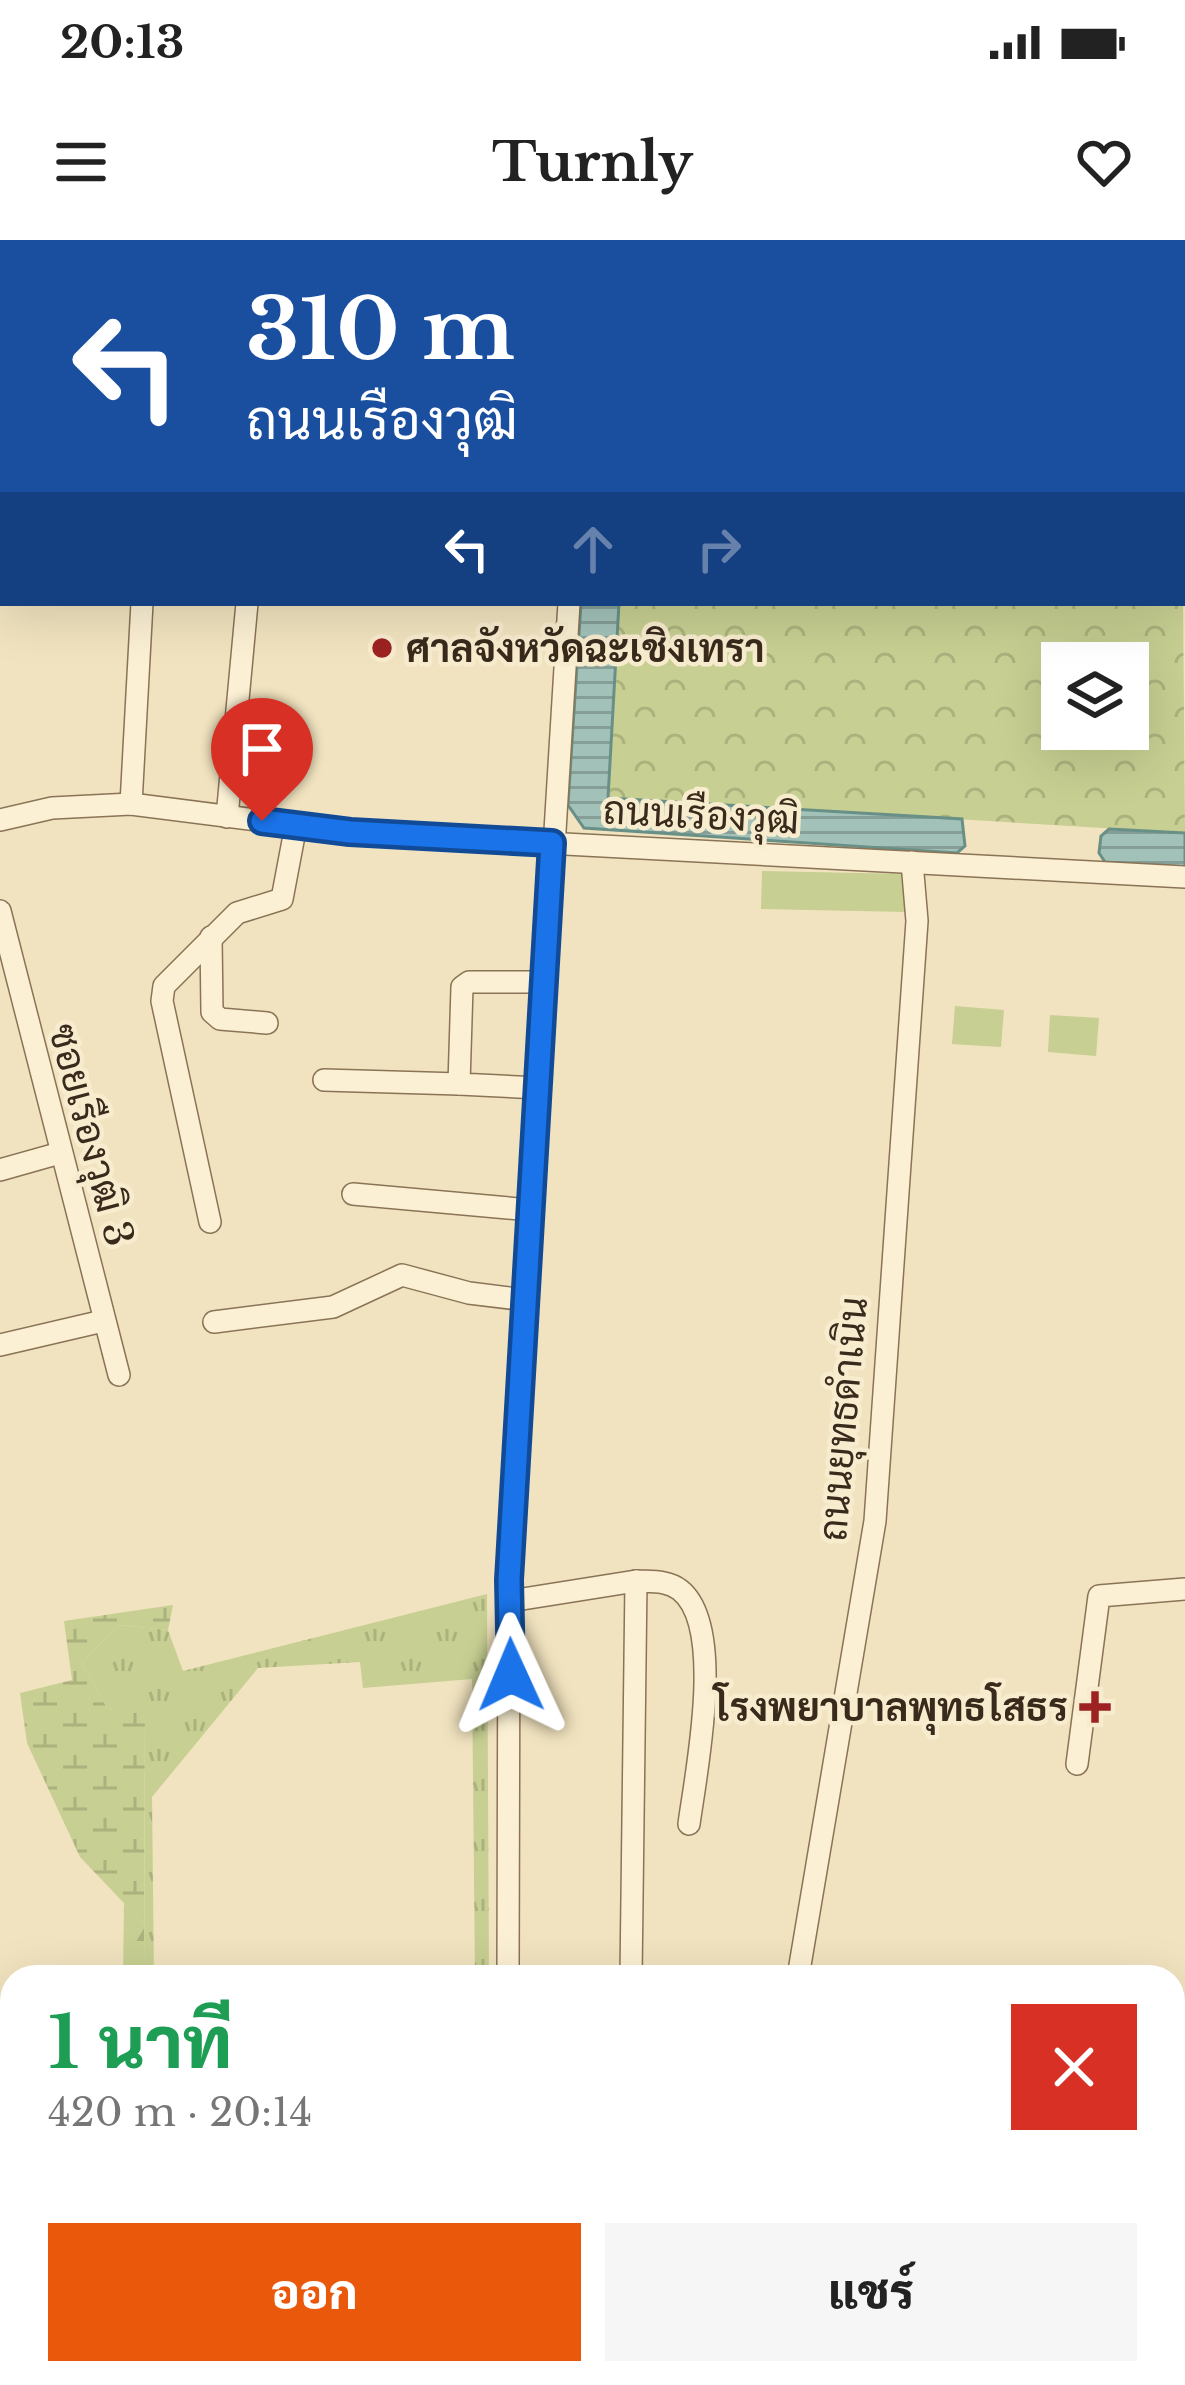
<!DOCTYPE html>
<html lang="th">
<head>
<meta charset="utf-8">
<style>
	:root { --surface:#fff; --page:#f6f6f6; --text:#222; --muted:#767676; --accent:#ea580c }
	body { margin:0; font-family:"Libre Baskerville",Sarabun,serif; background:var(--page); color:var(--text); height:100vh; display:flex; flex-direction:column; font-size:45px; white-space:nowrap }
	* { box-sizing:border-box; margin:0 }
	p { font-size:39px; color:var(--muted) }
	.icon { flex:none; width:66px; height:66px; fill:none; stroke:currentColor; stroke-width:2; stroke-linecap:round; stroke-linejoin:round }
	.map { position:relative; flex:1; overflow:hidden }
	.drawer { position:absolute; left:0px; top:1725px; width:1185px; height:420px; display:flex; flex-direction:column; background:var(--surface); border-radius:36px 36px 0 0; box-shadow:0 12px 48px #0002 }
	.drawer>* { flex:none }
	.hud { position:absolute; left:0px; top:0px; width:1185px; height:366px; box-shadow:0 12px 48px #0002; background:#1a4fa0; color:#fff; overflow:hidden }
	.fabs { position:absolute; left:1041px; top:402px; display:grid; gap:24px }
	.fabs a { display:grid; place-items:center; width:108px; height:108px; border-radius:0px; background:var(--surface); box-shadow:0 12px 48px #0002; font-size:60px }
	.pin { position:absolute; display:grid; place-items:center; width:102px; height:102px; color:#fff; margin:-123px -51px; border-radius:50% 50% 50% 0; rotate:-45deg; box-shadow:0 0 12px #0007 }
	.pin .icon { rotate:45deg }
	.me { position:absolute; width:132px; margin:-66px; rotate:359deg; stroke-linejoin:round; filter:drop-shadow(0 0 9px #0008) }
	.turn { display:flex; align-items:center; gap:42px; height:252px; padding:0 48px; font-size:54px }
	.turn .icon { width:156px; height:156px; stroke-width:2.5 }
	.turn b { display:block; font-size:84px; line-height:102px }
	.lanes { display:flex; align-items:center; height:114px; padding:0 48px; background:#0003; justify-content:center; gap:60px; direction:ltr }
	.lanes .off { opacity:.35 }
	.round { display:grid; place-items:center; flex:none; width:126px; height:126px; border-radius:0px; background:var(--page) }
	.overview { display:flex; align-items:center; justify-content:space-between; height:204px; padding:0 48px }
	h1 { font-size:72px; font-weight:800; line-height:90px; color:#1e9e55 }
	.primary-button { display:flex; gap:24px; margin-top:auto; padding:24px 48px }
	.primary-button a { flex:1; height:138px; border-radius:0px; background:var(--accent); color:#fff; font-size:48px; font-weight:800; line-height:138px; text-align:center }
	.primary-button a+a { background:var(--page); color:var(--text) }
	.status { display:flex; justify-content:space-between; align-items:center; height:84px; padding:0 60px; background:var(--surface); direction:ltr }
	.status svg { height:33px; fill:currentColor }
	header { display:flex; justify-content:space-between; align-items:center; height:156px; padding:0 48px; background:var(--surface); font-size:54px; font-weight:800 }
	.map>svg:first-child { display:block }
	.grass { fill:url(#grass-tufts) }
	.forest { fill:url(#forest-firs) }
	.wetland { fill:url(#wetland-marsh) }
	.park { fill:url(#park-crowns); fill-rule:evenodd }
	.garden { fill:#c7cf92 }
	.water { fill:url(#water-rules); stroke:#699087; stroke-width:3 }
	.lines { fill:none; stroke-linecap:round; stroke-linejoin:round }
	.minor-casing { stroke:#8a7356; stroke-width:24 }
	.major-casing { stroke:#58402b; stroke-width:30 }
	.minor { stroke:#fbf0d3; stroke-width:21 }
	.major { stroke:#f7da94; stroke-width:27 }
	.route-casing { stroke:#114b97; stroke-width:30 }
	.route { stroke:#1a73e8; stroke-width:21 }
	.poi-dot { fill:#9d2322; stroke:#f8eccf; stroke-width:4.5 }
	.labels { text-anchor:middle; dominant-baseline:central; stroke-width:9; stroke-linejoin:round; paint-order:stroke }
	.poi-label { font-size:39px; font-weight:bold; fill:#392a1c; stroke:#f8eccf; text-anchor:start }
	.street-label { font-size:39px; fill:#392a1c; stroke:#f8eccf }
</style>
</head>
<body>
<div class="status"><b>20:13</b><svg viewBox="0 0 49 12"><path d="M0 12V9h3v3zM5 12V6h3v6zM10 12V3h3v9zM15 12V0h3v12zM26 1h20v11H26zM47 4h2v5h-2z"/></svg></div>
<header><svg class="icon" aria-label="menu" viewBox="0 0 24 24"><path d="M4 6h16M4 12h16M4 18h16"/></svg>Turnly<svg class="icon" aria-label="heart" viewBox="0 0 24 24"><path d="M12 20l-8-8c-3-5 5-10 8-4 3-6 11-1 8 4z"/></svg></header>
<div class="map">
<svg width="1185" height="2145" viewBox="0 0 1185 2145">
	<defs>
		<pattern id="grass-tufts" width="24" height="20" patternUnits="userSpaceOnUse" patternTransform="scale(3)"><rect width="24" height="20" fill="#c7cf92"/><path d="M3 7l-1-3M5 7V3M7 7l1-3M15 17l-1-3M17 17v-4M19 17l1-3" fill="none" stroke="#acb27d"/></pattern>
		<pattern id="forest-firs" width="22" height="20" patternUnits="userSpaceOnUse" patternTransform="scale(3)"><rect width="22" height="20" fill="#c7cf92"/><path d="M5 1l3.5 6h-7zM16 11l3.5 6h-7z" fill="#acb27d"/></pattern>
		<pattern id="wetland-marsh" width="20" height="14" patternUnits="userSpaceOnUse" patternTransform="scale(3)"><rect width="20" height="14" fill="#c7cf92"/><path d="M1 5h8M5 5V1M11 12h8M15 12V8" fill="none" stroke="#acb27d"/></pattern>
		<pattern id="park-crowns" width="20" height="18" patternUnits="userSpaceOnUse" patternTransform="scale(3)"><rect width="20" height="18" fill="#c7cf92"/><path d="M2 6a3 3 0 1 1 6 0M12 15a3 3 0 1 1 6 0" fill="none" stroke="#acb27d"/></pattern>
		<pattern id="water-rules" width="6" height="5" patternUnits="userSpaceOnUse" patternTransform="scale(3)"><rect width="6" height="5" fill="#a2c2b9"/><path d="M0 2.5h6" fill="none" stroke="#859e96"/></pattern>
	</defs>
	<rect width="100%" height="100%" fill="#f1e3bf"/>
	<path class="grass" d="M487 1354 489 1737H475L472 1439 363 1448 360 1422 258 1428 152 1557 154 1737H144L145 1472 107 1468 82 1423 118 1385 168 1390 183 1431Z"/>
	<path class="forest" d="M124 1663 144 1684V1737H123Z"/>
	<path class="wetland" d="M173 1365 168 1390 118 1385 82 1423 107 1468 145 1471 144 1684 80 1617 27 1503 20 1453 72 1440 64 1381Z"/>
	<g class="park">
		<path d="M386 0H1051L386 3Z"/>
		<path d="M1182 233 1185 593 608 558 619 363H1182ZM1062 423H1128V489H1062Z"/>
		<path d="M1185 2028V2105L1173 2108V2031Z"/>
		<path d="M12 2079V2133H134L138 2139 171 2133H516L518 2145H7L0 2082Z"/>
		<path d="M705 2133H1041L1000 2143 989 2136 948 2145H649Z"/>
	</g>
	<g class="garden">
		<path d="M762 631 907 634V672L761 669Z"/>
		<path d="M955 766 1004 770 1001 807 952 804Z"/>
		<path d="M1050 775 1099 778 1096 816 1048 812Z"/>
	</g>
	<g class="water">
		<path d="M645 0H989L646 3Z"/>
		<path d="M581 363H619L608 558 962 579 965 606 957 613 584 588 568 565Z"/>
		<path d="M1109 589 1185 593V627L1105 622 1099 613 1101 596Z"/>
		<path d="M1185 2105V2145H949L989 2136 1001 2143 1041 2133H1173V2108Z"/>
	</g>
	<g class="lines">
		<g class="minor-casing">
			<g id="minor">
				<path d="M82 3 83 0"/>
				<path d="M158 3V0"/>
				<path d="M279 3 280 0"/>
				<path d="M1182 166 1185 167"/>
				<path d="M0 266H3"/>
				<path d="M131 564 142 363"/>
				<path d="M227 577 247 363"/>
				<path d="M0 580 52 568 131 564 358 593 1185 637"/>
				<path d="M0 671 119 1135"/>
				<path d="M211 697 212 772 220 779 267 783"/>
				<path d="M324 840 459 844"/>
				<path d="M538 848 459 844 462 747 469 742H545"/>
				<path d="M0 930 60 913"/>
				<path d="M353 954 531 970"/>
				<path d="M210 982 162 761 164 746 237 673 282 659 296 585"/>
				<path d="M214 1082 333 1067 402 1035 469 1053 526 1060"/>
				<path d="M0 1105 103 1081"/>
				<path d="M510 1361 636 1341"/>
				<path d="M1077 1524 1099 1356 1185 1349"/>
				<path d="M508 1737 509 1340 569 363"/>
				<path d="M631 1737 636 1341C651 1342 667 1340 680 1350 726 1386 696 1532 689 1584"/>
				<path d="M798 1737 875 1281 917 681 912 622"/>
				<path d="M0 2112 8 2145"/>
				<path d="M516 2133 518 2145"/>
			</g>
		</g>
		<g class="major-casing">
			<g id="major">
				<path d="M1173 2027 1185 2025"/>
				<path d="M653 2145 707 2133"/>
			</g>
		</g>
		<use href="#minor" class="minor"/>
		<use href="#major" class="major"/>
	</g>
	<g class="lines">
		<g class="route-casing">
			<path id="route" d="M262 581 350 592 552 603 509 1340 511 1435"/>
		</g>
		<use href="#route" class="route"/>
	</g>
	<g class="poi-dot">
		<circle cx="382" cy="408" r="12"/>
		<path d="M1089 1449h12v12h12v12h-12v12h-12v-12h-12v-12h12z"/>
	</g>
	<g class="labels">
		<g class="poi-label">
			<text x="406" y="408">ศาลจังหวัดฉะเชิงเทรา</text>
			<text x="1068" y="1467" text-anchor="end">โรงพยาบาลพุทธโสธร</text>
		</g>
		<g class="street-label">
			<text transform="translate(701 575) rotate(3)">ถนนเรืองวุฒิ</text>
			<text transform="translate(91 895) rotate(75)">ซอยเรืองวุฒิ 3</text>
			<text transform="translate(843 1179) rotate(-85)">ถนนยุทธดำเนิน</text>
		</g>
	</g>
</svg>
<div class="fabs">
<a><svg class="icon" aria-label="layers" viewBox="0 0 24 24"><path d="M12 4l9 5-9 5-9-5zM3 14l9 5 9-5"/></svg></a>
</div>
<div class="pin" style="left:262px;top:581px;background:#d93025"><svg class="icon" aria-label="arrive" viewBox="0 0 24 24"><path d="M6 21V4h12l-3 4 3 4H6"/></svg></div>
<svg class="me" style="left:511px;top:1435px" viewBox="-20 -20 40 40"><path d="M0-17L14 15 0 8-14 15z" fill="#1a73e8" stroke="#fff" stroke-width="4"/></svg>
<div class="hud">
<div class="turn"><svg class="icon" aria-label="left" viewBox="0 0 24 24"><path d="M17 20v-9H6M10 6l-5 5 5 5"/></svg><div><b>310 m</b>ถนนเรืองวุฒิ</div></div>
<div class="lanes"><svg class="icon" aria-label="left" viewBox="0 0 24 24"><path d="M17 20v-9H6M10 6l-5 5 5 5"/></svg><svg class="icon off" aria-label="ahead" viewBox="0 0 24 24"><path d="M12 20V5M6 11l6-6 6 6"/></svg><svg class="icon off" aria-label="right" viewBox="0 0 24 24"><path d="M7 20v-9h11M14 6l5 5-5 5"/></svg></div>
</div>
<section class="drawer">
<div class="overview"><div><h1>1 นาที</h1><p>420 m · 20:14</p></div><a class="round" style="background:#d93025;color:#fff"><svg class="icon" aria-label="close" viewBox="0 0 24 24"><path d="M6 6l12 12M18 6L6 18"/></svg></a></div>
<div class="primary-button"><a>ออก</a><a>แชร์</a></div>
</section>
</div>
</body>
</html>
